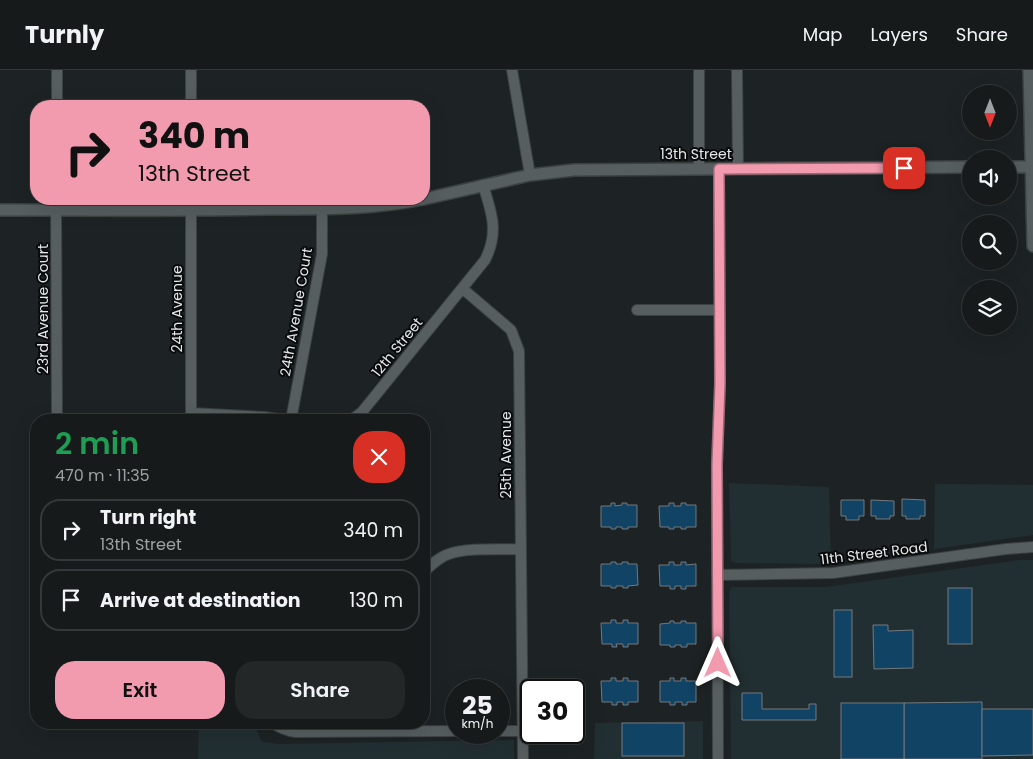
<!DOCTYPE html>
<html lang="en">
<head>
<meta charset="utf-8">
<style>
	:root { --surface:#161a1b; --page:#232728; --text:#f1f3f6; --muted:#9ea1a3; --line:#35383a; --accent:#f29aae }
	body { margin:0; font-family:Poppins,sans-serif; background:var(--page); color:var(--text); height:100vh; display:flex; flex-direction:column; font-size:19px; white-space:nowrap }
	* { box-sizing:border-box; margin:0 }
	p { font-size:16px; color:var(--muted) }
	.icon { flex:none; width:28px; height:28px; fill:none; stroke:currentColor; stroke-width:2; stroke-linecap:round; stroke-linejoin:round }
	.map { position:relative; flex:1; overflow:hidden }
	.sheet { position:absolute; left:30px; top:344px; width:400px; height:315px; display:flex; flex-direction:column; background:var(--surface); border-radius:20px; box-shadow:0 5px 20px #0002,0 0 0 1px var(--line) }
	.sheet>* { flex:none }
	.banner { position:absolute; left:30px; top:30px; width:400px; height:105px; border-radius:20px; box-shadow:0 5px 20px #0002,0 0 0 1px var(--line); background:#f29aae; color:#111; overflow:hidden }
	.needle { width:32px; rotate:180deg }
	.buttons { position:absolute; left:962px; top:15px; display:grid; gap:10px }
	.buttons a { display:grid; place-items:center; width:55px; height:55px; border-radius:50%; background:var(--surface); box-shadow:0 5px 20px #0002,0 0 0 1px var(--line); font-size:25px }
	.speed { position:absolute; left:445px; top:609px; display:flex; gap:10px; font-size:25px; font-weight:700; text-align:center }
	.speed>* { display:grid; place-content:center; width:65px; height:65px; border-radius:50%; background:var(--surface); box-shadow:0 5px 20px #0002,0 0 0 1px var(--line); line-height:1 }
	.speed small { font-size:12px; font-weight:400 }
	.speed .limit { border:2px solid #111; border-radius:8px; background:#fff; color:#111 }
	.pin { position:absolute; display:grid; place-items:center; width:42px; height:42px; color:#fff; margin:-21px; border-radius:10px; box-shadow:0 2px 8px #0006 }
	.me { position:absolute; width:55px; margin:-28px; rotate:0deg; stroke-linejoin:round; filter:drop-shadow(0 0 4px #0008) }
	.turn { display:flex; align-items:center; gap:18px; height:105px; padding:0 25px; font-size:22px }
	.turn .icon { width:65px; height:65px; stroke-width:2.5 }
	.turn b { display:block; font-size:35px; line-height:42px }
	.round { display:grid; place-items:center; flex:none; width:52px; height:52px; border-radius:20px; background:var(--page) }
	.headline { display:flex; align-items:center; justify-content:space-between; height:85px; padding:0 25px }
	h1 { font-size:30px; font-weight:600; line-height:38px; color:#1e9e55 }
	.primary-button { display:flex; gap:10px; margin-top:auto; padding:10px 25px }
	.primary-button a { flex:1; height:58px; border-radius:20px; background:var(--accent); color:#111; font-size:20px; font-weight:600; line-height:58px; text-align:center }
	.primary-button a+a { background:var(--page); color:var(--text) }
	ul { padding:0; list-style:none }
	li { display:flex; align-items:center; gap:15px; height:62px; margin:0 10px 8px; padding:0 15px; border:2px solid var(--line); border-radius:20px }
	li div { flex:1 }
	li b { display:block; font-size:19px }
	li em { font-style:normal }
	header { display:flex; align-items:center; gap:30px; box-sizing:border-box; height:70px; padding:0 25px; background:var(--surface); border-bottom:1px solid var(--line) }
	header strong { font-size:24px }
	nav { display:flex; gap:28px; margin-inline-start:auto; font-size:18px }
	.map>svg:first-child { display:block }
	.built { fill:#222f32 }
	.building { fill:#104364; stroke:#74797d }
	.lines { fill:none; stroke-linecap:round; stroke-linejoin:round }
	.minor-casing { stroke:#3c4142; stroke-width:12 }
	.tertiary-casing { stroke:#3c4142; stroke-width:14 }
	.minor { stroke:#575e5f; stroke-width:10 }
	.tertiary { stroke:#575e5f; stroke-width:11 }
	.route-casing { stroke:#9d6471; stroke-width:12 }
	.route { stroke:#f29aae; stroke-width:9 }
	.labels { text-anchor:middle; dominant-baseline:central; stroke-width:4; stroke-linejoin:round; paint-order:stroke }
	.street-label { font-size:14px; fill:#e4e8e9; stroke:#090b0c }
</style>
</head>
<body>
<header>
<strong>Turnly</strong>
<nav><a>Map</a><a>Layers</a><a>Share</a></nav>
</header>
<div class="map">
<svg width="1033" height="689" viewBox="0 0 1033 689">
	<rect width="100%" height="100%" fill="#1d2324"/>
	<g class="built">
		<path d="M729 413 829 417 831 494 736 493 731 491Z"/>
		<path d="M935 414 1033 415V465L934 479Z"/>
		<path d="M1020 490H1033V689H731L729 522 732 517H826Z"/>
		<path d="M703 651V689H594L595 653Z"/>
		<path d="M199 653H253L262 672 280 674 514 670V689H198Z"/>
	</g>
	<g class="building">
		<path d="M902 429 925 430V446H920V449H906V446H902Z"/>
		<path d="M841 430H864V446H859V450H846V446H841Z"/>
		<path d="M871 430 894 431V446H890V449H876V446H871Z"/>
		<path d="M611 433H615V436L622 435V433H627V435H637V457H628V459H622V457H616V459H611V457H601V436H611Z"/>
		<path d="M669 433H674V436H681V433H686V435H696V457H686V459H681V457H674V459H669V457H660L659 436H669Z"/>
		<path d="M611 492H616V494H622V492H628V494H637L638 515 628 516V518H623V516H616V518H611V516H601V494H611Z"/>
		<path d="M669 492H674V495H681V492H686V495L696 494V516H686V519H681V516H675V519H670V516H660L659 495H669Z"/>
		<rect x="948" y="518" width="24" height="56"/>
		<rect x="834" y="540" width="18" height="67"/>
		<path d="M611 550H616V553H623V550H628V553H638V574H628V577H623V574H616L617 577H612V574H602L601 553H611Z"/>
		<path d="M670 551H674V553H681V551H686V553H696V574H687V577H681V575H675V577H670V575H660V554L670 553Z"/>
		<path d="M873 555H888V561L913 560V598L874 599Z"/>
		<path d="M611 608H616V611H623V608H628V611H638V632H628V635H623V632H617V635H612V632H602L601 611H611Z"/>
		<path d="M670 608H674V611H681V608H686V611H696V632H687V635H682V632H675V635H670V632H660V611H670Z"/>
		<path d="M742 623H762V639H809V634H816V650H742Z"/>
		<path d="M982 632V689H904V633Z"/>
		<rect x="841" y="633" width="63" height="56"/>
		<path d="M982 639H1033V685L982 686Z"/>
		<rect x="622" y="653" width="62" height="33"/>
	</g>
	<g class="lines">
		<g class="minor-casing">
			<g id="minor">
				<path d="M512 0 530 105"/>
				<path d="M699 0V99"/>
				<path d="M737 0 738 99"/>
				<path d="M57 36V0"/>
				<path d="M191 36V0"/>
				<path d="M56 129 57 350"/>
				<path d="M191 129V350"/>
				<path d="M463 219 511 260 519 281 523 689"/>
				<path d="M637 240H719"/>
				<path d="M191 343 264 347 285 350"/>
				<path d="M291 350 322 184V138"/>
				<path d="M351 350 362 342 485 190C499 163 492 143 483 115"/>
				<path d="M424 502C431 495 439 487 449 484 467 477 501 480 520 479"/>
				<path d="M717 505 833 503 1006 479 1033 477"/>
				<path d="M272 652C280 659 287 661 296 662L456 661"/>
				<path d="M499 661H523"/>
				<path d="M718 689 717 394 720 313 719 99"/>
			</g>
		</g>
		<g class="tertiary-casing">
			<g id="tertiary">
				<path d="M1029 0 1033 176"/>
				<path d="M1009 97H1033"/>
				<path d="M424 129 530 105 574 100 971 97"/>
				<path d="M0 140C89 140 178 141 267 139 319 139 372 140 423 129"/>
			</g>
		</g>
		<use href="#minor" class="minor"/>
		<use href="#tertiary" class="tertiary"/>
	</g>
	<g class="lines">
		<g class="route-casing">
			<path id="route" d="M718 593 717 394 720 313 719 99 904 98"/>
		</g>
		<use href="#route" class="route"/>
	</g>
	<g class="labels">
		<g class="street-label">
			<text x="696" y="84">13th Street</text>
			<text transform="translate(43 239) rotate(-90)">23rd Avenue Court</text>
			<text transform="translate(177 239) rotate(-90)">24th Avenue</text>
			<text transform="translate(296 242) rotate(-80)">24th Avenue Court</text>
			<text transform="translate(397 277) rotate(-51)">12th Street</text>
			<text transform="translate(506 385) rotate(-90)">25th Avenue</text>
			<text transform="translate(874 483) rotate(-7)">11th Street Road</text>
		</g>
	</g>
</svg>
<div class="buttons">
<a><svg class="needle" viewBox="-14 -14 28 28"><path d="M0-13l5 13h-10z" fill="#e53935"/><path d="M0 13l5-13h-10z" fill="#9ea1a3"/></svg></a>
<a><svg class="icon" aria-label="sound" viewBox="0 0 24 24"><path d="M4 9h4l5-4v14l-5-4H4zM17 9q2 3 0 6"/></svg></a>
<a><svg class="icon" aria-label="search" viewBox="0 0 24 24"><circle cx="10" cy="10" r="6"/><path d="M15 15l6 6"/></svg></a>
<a><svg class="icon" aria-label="layers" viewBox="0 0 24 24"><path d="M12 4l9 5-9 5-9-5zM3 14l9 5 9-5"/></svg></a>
</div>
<div class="speed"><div>25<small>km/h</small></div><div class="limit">30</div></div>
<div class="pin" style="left:904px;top:98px;background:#d93025"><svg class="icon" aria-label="arrive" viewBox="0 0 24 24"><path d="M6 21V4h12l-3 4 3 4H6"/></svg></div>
<svg class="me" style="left:718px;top:593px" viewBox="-20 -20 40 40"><path d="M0-17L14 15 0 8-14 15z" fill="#f29aae" stroke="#fff" stroke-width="4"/></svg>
<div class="banner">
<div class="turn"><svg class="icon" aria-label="right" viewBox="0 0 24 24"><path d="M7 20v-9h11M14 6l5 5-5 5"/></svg><div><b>340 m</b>13th Street</div></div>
</div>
<section class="sheet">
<div class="headline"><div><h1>2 min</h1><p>470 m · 11:35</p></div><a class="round" style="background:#d93025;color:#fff"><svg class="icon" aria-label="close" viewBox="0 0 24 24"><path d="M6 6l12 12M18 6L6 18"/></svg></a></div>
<ul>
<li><svg class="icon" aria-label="right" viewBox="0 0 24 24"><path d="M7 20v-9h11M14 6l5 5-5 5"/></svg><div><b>Turn right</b><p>13th Street</p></div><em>340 m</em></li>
<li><svg class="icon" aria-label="arrive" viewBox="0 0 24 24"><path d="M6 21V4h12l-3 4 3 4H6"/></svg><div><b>Arrive at destination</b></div><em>130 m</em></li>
</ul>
<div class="primary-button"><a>Exit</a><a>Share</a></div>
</section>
</div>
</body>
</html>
